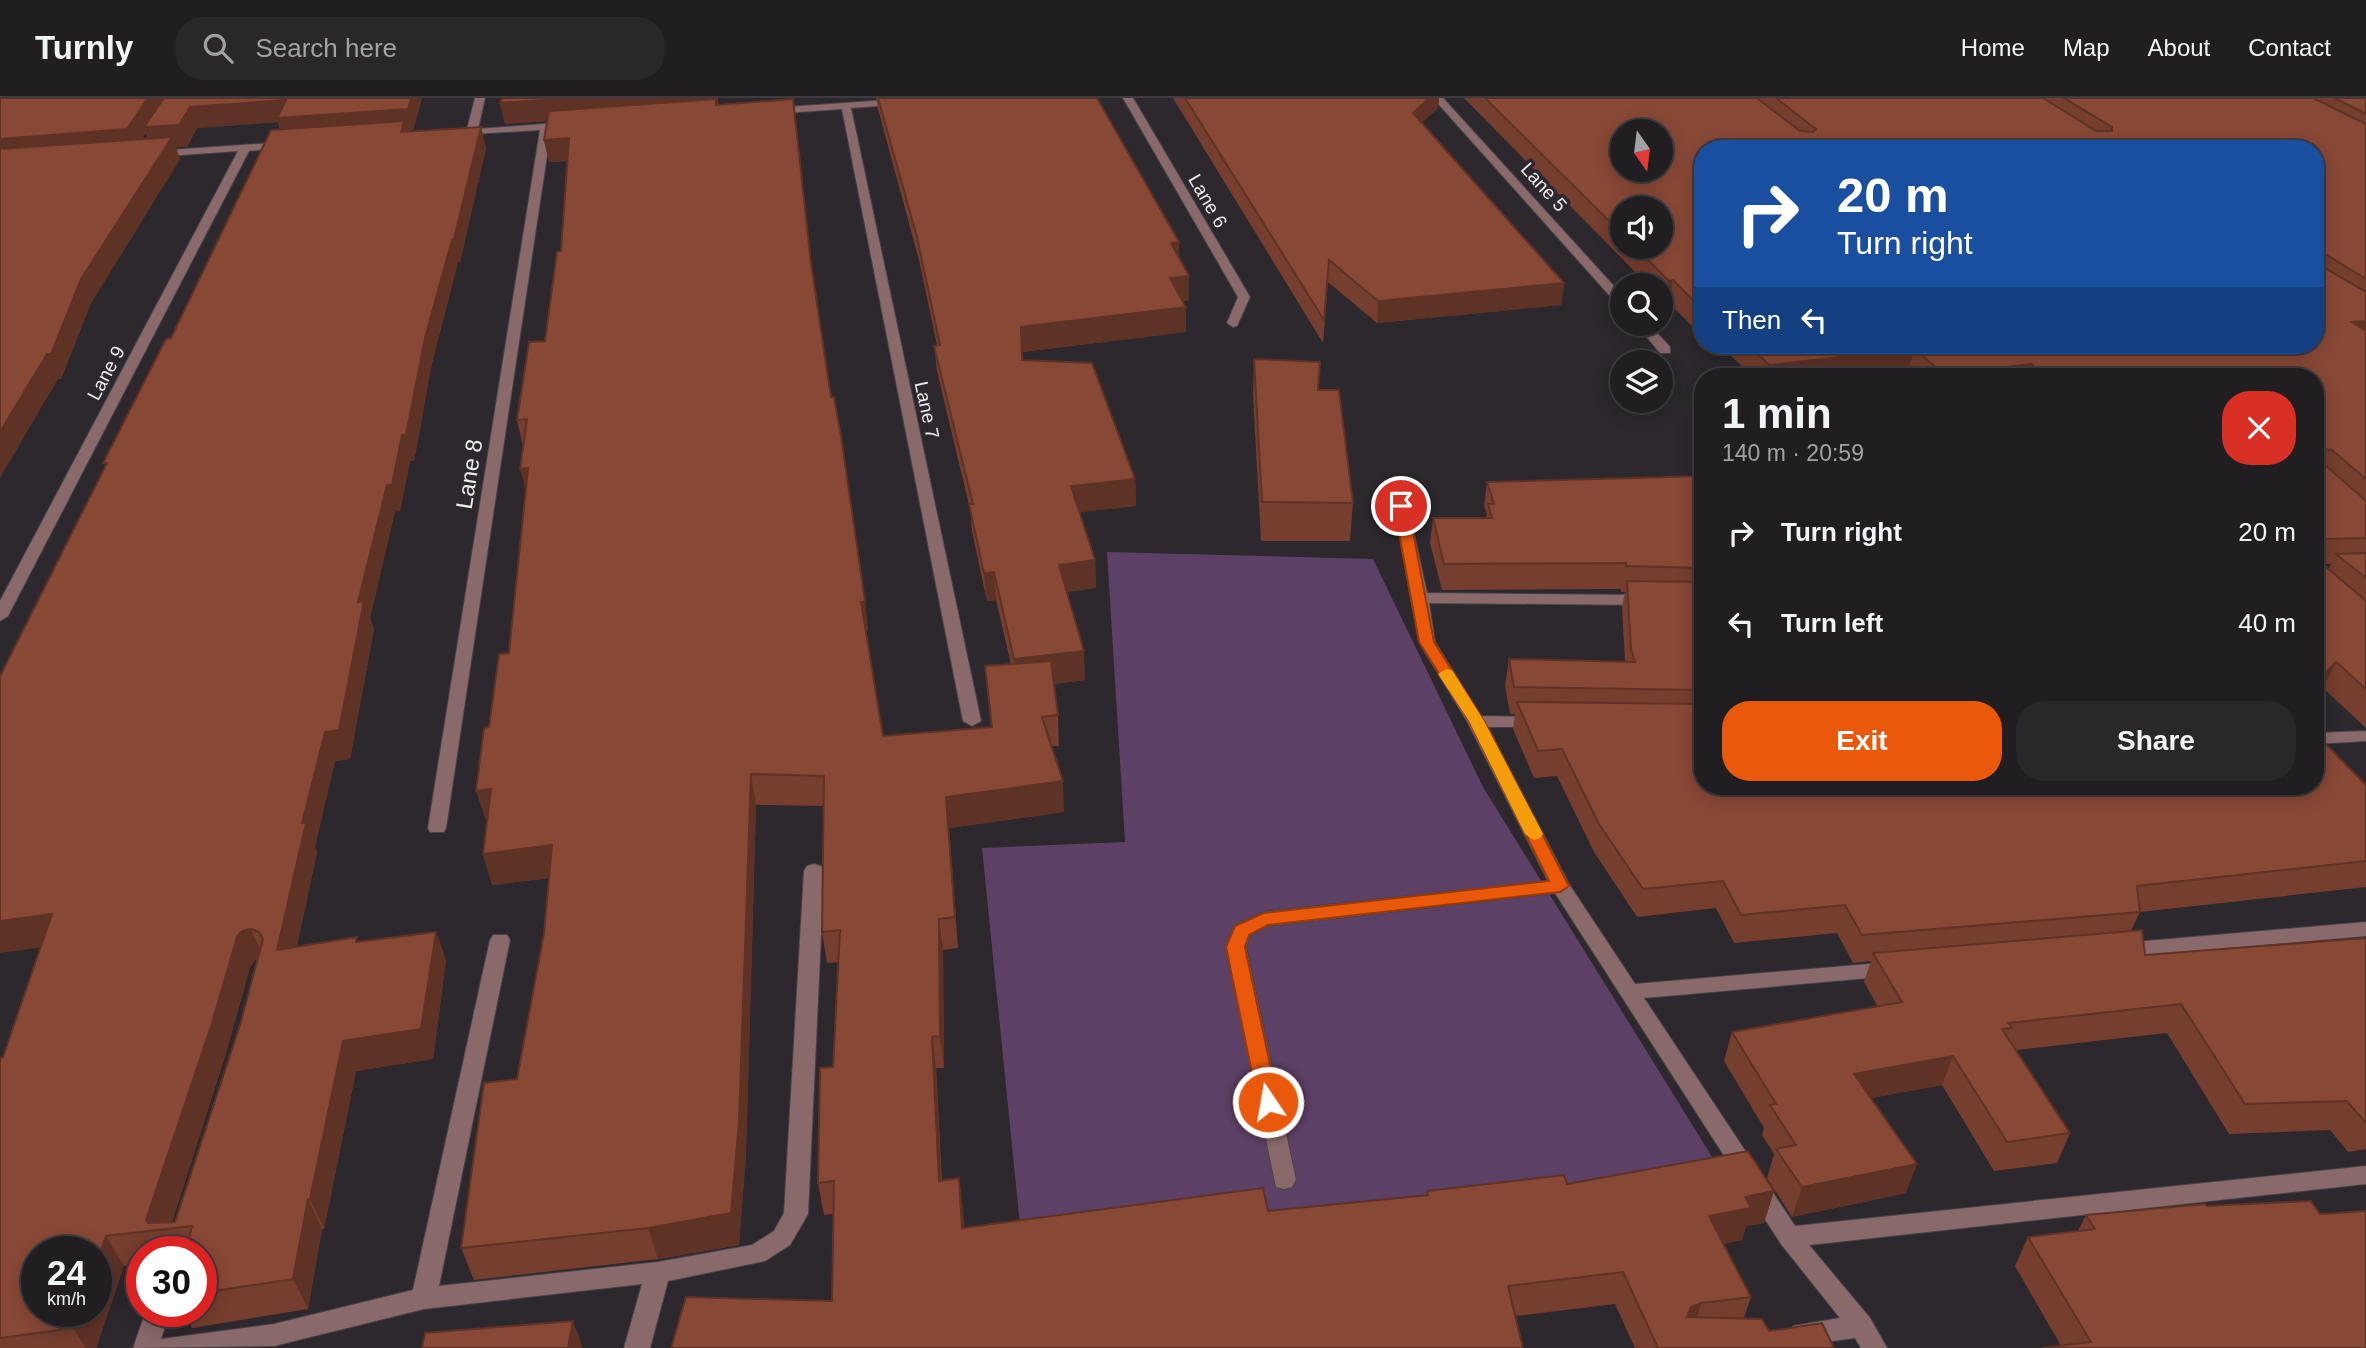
<!DOCTYPE html>
<html lang="en">
<head>
<meta charset="utf-8">
<style>
	:root { --surface:#211e22; --page:#29272a; --text:#f1f3f6; --muted:#a2a2a5; --line:#3e3c40; --accent:#ea580c }
	body { margin:0; font-family:Helvetica,sans-serif; background:var(--page); color:var(--text); height:100vh; display:flex; flex-direction:column; font-size:26px; white-space:nowrap }
	* { box-sizing:border-box; margin:0 }
	p { font-size:23px; color:var(--muted) }
	.icon { flex:none; width:38px; height:38px; fill:none; stroke:currentColor; stroke-width:2; stroke-linecap:round; stroke-linejoin:round }
	.map { position:relative; flex:1; overflow:hidden }
	.side { position:absolute; left:1694px; top:270px; width:630px; height:427px; display:flex; flex-direction:column; background:var(--surface); border-radius:28px; box-shadow:0 4px 18px #0003,0 0 0 2px var(--line) }
	.side>* { flex:none }
	.top-card { position:absolute; left:1694px; top:42px; width:630px; height:214px; border-radius:28px; box-shadow:0 4px 18px #0003,0 0 0 2px var(--line); background:#1a4fa0; color:#fff; overflow:hidden }
	.needle { width:46px; rotate:166deg }
	.tools { position:absolute; left:1610px; top:21px; display:grid; gap:14px }
	.tools a { display:grid; place-items:center; width:63px; height:63px; border-radius:50%; background:var(--surface); box-shadow:0 4px 18px #0003,0 0 0 2px var(--line); font-size:35px }
	.speed { position:absolute; left:21px; top:1138px; display:flex; gap:14px; font-size:35px; font-weight:700; text-align:center }
	.speed>* { display:grid; place-content:center; width:91px; height:91px; border-radius:50%; background:var(--surface); box-shadow:0 4px 18px #0003,0 0 0 2px var(--line); line-height:1 }
	.speed small { font-size:18px; font-weight:400 }
	.speed .limit { border:10px solid #d22; background:#fff; color:#111 }
	.pin { position:absolute; display:grid; place-items:center; width:60px; height:60px; color:#fff; margin:-30px; border:4px solid #fff; border-radius:50%; box-shadow:0 2px 7px #0007 }
	.me { position:absolute; width:77px; margin:-38px; rotate:348deg; stroke-linejoin:round; filter:drop-shadow(0 0 5px #0008) }
	.turn { display:flex; align-items:center; gap:24px; height:147px; padding:0 28px; font-size:32px }
	.turn .icon { width:91px; height:91px; stroke-width:2.5 }
	.turn b { display:block; font-size:49px; line-height:60px }
	.then { display:flex; align-items:center; height:66px; padding:0 28px; background:#0003; gap:14px; font-size:26px }
	.round { display:grid; place-items:center; flex:none; width:74px; height:74px; border-radius:28px; background:var(--page) }
	.headline { display:flex; align-items:center; justify-content:space-between; height:119px; padding:0 28px }
	h1 { font-size:42px; font-weight:700; line-height:52px }
	.primary-button { display:flex; gap:14px; margin-top:auto; padding:14px 28px }
	.primary-button a { flex:1; height:80px; border-radius:28px; background:var(--accent); color:#fff; font-size:28px; font-weight:700; line-height:80px; text-align:center }
	.primary-button a+a { background:var(--page); color:var(--text) }
	ul { padding:0; list-style:none }
	li { display:flex; align-items:center; gap:21px; height:91px; padding:0 28px }
	li div { flex:1 }
	li b { display:block; font-size:26px }
	li em { font-style:normal }
	header { display:flex; align-items:center; gap:42px; box-sizing:border-box; height:98px; padding:0 35px; background:var(--surface); border-bottom:2px solid var(--line) }
	header strong { font-size:33px }
	nav { display:flex; gap:38px; margin-inline-start:auto; font-size:24px }
	.search { width:490px; height:63px; background:var(--page); display:flex; align-items:center; gap:18px; box-sizing:border-box; padding:0 24px; border-radius:28px; color:var(--muted); font-size:26px }
	.map>svg:first-child { display:block }
	.green { fill:#5d4065 }
	.lines { fill:none; stroke-linecap:round; stroke-linejoin:round }
	.minor-casing { stroke:#474348; stroke-width:2 }
	.minor { fill:#89696a; fill-rule:evenodd }
	.wall { fill:#753e2e; fill-rule:evenodd }
	.shaded-wall { fill:#5f3226 }
	.building { fill:#884836; stroke:#5f3226; stroke-width:2; fill-rule:evenodd }
	.route { fill:#ea580c; stroke:#983908; stroke-width:2 }
	.slow { fill:#f59e0b }
	.labels { text-anchor:middle; dominant-baseline:central; stroke-width:7; stroke-linejoin:round; paint-order:stroke }
	.far-street-label { font-size:19px; fill:#efecf0; stroke:#2c282d }
	.street-label { font-size:23px; fill:#efecf0; stroke:#2c282d }
</style>
</head>
<body>
<header>
<strong>Turnly</strong>
<div class="search"><svg class="icon" aria-label="search" viewBox="0 0 24 24"><circle cx="10" cy="10" r="6"/><path d="M15 15l6 6"/></svg>Search here</div>
<nav><a>Home</a><a>Map</a><a>About</a><a>Contact</a></nav>
</header>
<div class="map">
<svg width="2366" height="1250" viewBox="0 0 2366 1250">
	<rect width="100%" height="100%" fill="#2c282d"/>
	<path class="green" d="M1107 454 1373 461 1483 689 1727 1083 1024 1167 982 750 1125 744Z"/>
	<g class="lines">
		<g class="minor-casing">
			<g id="minor">
				<path d="M475 0H485L478 31 569 24 574 27 551 31 446 730 444 734H430L428 730 540 32 457 37V33L467 31Z"/>
				<path d="M1123 0H1133L1250 199 1237 228 1233 229 1227 225 1238 199Z"/>
				<path d="M1433 0H1443L1622 197V208L1618 207Z"/>
				<path d="M901 1 905 2V6L851 10 981 623 972 628 963 623 842 11 772 16 767 13 772 10Z"/>
				<path d="M286 44 291 47 290 49 249 53 8 518 0 523V503L238 53 154 59 149 56 154 53Z"/>
				<path d="M1636 226H1649L1670 249V255H1660Z"/>
				<path d="M1401 404 1408 408 1427 495 1647 497 1655 502 1647 507 1429 505 1435 544 1481 618 1538 619 1547 624 1538 629H1488L1569 786 1635 886 1892 864 1899 866 1902 871 1899 876 1892 878 1644 900 1795 1128 2366 1068V1086L1809 1147 1870 1220 1887 1250H1861L1855 1240 1802 1247 1793 1244 1790 1236 1793 1228 1840 1220 1781 1146 1555 795 1268 828 1250 837 1246 849 1296 1082 1292 1089 1284 1091 1276 1089 1226 849 1234 828 1264 814 1548 783 1467 623 1419 544 1394 408Z"/>
				<path d="M2366 633V643L2315 646V635Z"/>
				<path d="M814 766 821 768 824 773 808 1116 790 1147 765 1163 668 1183 650 1250H624L642 1186 424 1211 274 1248 133 1250 146 1213H170L161 1241 274 1226 413 1192 490 842 493 837H507L510 842 439 1188 658 1164 752 1147 774 1133 784 1115 804 773 807 768Z"/>
				<path d="M2366 824V838L2122 859 2115 857 2112 852 2115 847 2122 845Z"/>
			</g>
		</g>
		<use href="#minor" class="minor"/>
	</g>
	<g class="wall">
		<path d="M0 0H422L413 32 407 33V34L486 50 460 164H458L432 265 414 363H410L400 413H395L370 520 374 531 350 661 335 663 315 748 317 754 297 848 359 844 436 834 446 863 433 961 356 973 324 1131H322L308 1211 192 1230 182 1213H201V1153H142V1166L124 1168 96 1250H0V960L3 959 40 850 171 240 280 32 278 24 197 30 187 49H176L180 61 91 205 61 281H58ZM146 35 148 41H142L145 36ZM255 862H257L240 927 175 1124H172L226 955 250 869Z"/>
		<path d="M876 0H1097L1189 178V202L1182 203 1186 209V234L1022 254 1023 262 1135 381 1136 408 1080 414 1095 462 1096 490 1066 494 1085 582 1054 586 1058 617 1059 648H1051L1064 714 949 730 958 850 943 852 944 970H936L942 1082 959 1080 964 1130 1268 1113 1427 1097V1093L1567 1086 1774 1093 1764 1125 1746 1128 1742 1142 1723 1146 1751 1199 1744 1220 1769 1233 1834 1250H1635L1615 1206 1515 1218 832 1203 834 1116 824 1117 818 1085 833 969 838 864 827 865 822 834 824 708 756 707 746 1056 739 1147 658 1161 474 1182 461 1150 517 981 544 835 549 780 492 787 483 756 487 723H486L489 629 509 555 526 394 523 348 517 322 545 243 561 153 567 63 549 64 544 42 547 23 505 26 500 5 719 7 796 23 813 179 831 299 868 532 865 533 883 638 991 629 985 568 1011 566 996 502 987 503 972 433 970 411 937 273 934 248 937 247 919 162 878 11Z"/>
		<path d="M1173 0H1439L1438 10 1422 24 1564 185 1561 207 1377 225 1328 184 1323 245Z"/>
		<path d="M1464 0H2366V630L2323 590 2315 278H1913L1908 274 1868 278H1752L1720 247H2315L1703 51V239L1669 205H1665L1661 200V187H1648ZM1622 110 1661 149H1622ZM2324 466H2331L2329 471Z"/>
		<path d="M1254 261 1319 292 1353 405 1350 443H1261L1253 297Z"/>
		<path d="M1703 378V688L2366 687V789L2140 814 2131 833 2145 857 2366 840V1051L2348 1054 2330 1032 2229 1036 2167 935 2016 952 2070 1035 2057 1065 1994 1073 1942 987 1871 1000 1906 1095 1792 1119 1767 1080 1774 1056 1762 1037 1764 1030 1724 963 1732 934 1878 909 1864 884 1871 863 1853 865 1837 835 1734 845 1716 810 1637 819 1594 754 1557 678 1534 680 1513 631 1515 616H1510L1505 588 1509 561 1625 564 1622 509 1625 494H1621V491L1442 492 1430 445 1433 420H1486L1487 416 1484 408 1487 384Z"/>
		<path d="M2207 1108 2320 1116 2366 1250 2061 1248 2015 1168 2028 1139 2078 1133 2086 1117Z"/>
	</g>
	<g class="shaded-wall">
		<path d="M148 0H169L190 9 286 2 422 0 413 32 407 33 410 44 283 42 278 24 197 30 187 49H176L180 61 91 205 61 281H58L0 380V334L47 256 81 181 152 51 146 35 134 52 0 63V41Z"/>
		<path d="M575 0H718L719 11 505 26 500 5Z"/>
		<path d="M1429 0H1439L1438 10 1412 34 1413 15Z"/>
		<path d="M481 29 486 50 460 164H458L432 265 414 363H410L400 413H395L370 520 374 531 350 661 335 663 315 748 317 754 290 881 277 852 302 725 387 387 402 337 425 240Z"/>
		<path d="M569 40 574 62 549 64 544 42Z"/>
		<path d="M1179 144V168L1171 145Z"/>
		<path d="M1189 178V202L1170 204V180Z"/>
		<path d="M1673 182 1669 205H1665L1669 183Z"/>
		<path d="M1564 185 1561 207 1377 225 1378 203Z"/>
		<path d="M1186 209V234L1022 254 1021 229Z"/>
		<path d="M2366 223V244L2352 224Z"/>
		<path d="M1914 251 1908 274 1868 278H1767L1769 267Z"/>
		<path d="M2032 266 2028 278H1943L1944 276Z"/>
		<path d="M528 370 527 398 520 371Z"/>
		<path d="M1135 381 1136 408 1072 415 1071 388Z"/>
		<path d="M1095 462 1096 490 1060 494 1059 467Z"/>
		<path d="M994 474 996 502 987 503 984 475Z"/>
		<path d="M865 503 868 532 864 533 861 504Z"/>
		<path d="M1084 553 1085 582 1016 590 1014 561Z"/>
		<path d="M2336 564 2323 590 2315 598V585Z"/>
		<path d="M751 676 756 707 746 1056 739 1147 658 1161 648 1130Z"/>
		<path d="M1063 683 1064 714 949 730 958 850 946 699Z"/>
		<path d="M491 691 500 721 486 723 476 693Z"/>
		<path d="M552 747 561 778 492 787 483 756Z"/>
		<path d="M52 816 67 846 0 855V823Z"/>
		<path d="M939 821 943 852 944 970 940 938Z"/>
		<path d="M251 831 264 860 255 862 250 869 226 955 170 1130 152 1133 146 1122 237 839 242 833Z"/>
		<path d="M436 834 446 863 433 961 356 973 324 1131 310 1101 343 943Z"/>
		<path d="M932 939 936 970 943 1115 939 1083Z"/>
		<path d="M1953 958 1942 987 1845 1005 1854 976Z"/>
		<path d="M1917 1066 1906 1095 1792 1119 1802 1089Z"/>
		<path d="M959 1080 963 1112 966 1162 962 1130Z"/>
		<path d="M1774 1093 1764 1125 1746 1128 1742 1142 1700 1150 1709 1118 1745 1099Z"/>
		<path d="M308 1101 322 1131 308 1211 293 1181Z"/>
		<path d="M106 1138 124 1168 96 1250H86L73 1230 79 1213H96V1166Z"/>
		<path d="M1701 1205 1692 1237 1687 1219 1691 1209Z"/>
		<path d="M573 1223 583 1250H568Z"/>
	</g>
	<g class="building">
		<path d="M0 0H148L127 31 0 41Z"/>
		<path d="M164 0H411L408 11 277 20 286 2 190 9 179 27 144 29Z"/>
		<path d="M502 0H575L500 5Z"/>
		<path d="M878 0H1097L1179 144 1171 145 1189 178 1170 180 1186 209 1021 229 1022 262 1092 265 1135 381 1071 388 1095 462 1059 467 1084 553 1014 561 994 474 984 475 969 406H973L934 248 940 247 917 139Z"/>
		<path d="M1185 0H1429L1413 15 1564 185 1378 203 1329 162 1324 222Z"/>
		<path d="M1485 0H1757L1800 33 1813 34 1816 31 1776 0H2043L2096 33H2112V29L2064 0H2313L2366 26V181L2325 156 2322 157 2323 169 2366 194V223L2352 224 2366 233V381L2332 352 2324 351 2323 365 2366 403V440L2326 441 2324 444V467L2366 503V591L2336 564 2315 585V278H2044L2032 266 1944 276 1914 251 1769 267 1748 247H2086L2099 257H2118V253L2109 247H2315V51H1703V212L1673 182 1669 183 1635 149H1661V110H1622V136ZM1622 33H1661V72H1622Z"/>
		<path d="M2335 0H2366V16Z"/>
		<path d="M716 1V7L793 1 811 165 831 299H834L841 338 865 503 861 504 883 638 992 629 985 568 1051 563 1058 617 1042 619 1063 683 946 699 955 819 939 821 940 938 932 939 939 1083 959 1080 962 1130 1263 1090 1268 1113 1428 1097 1427 1093 1564 1077 1567 1086 1748 1053 1774 1093 1745 1099 1751 1110 1709 1118 1751 1199 1701 1205 1691 1209 1687 1219 1762 1221 1769 1233 1822 1225 1834 1250H1658L1623 1174 1508 1188 1523 1250H671L686 1199 832 1203 834 1083 818 1085 820 970 833 969 840 832 822 834 824 678 751 676 739 1024 731 1115 648 1130 461 1150 484 985 517 981 544 835 552 747 483 756 491 691 476 693 484 630 489 629 499 556 509 555 528 370 520 371 527 321 517 322 529 244 545 243 557 154 561 153 569 40 544 42 549 13Z"/>
		<path d="M404 23 401 34 481 29 454 141 452 142 425 240 406 337H402L392 387H387L358 504 364 503 339 632 325 634 302 725H306L277 852 357 839 356 844 436 834 421 931 343 943 310 1101H308L293 1181 201 1195V1153H186L192 1128 106 1138 96 1166V1153H37V1213H79L73 1230 0 1240V960L3 959 52 816 0 823V578L107 365H103L166 241 171 240 271 32ZM251 831 259 834 263 841 240 927 175 1124 148 1125 146 1122 212 925 237 839 242 833Z"/>
		<path d="M172 39 81 181 51 256H47L0 334V51Z"/>
		<path d="M1254 261 1320 264 1318 292H1339L1353 405 1262 404Z"/>
		<path d="M1703 378V470L1626 468V465L1444 466 1433 420H1492L1488 406H1494L1487 384Z"/>
		<path d="M2366 455V480L2336 456Z"/>
		<path d="M1627 483 1703 484V592L1514 589 1509 561 1635 564 1631 551Z"/>
		<path d="M1517 604 1703 606V688H2315V635L2366 687V763L2137 788 2140 814 1862 837 1845 807 1741 817 1723 783 1643 791 1599 726 1562 651 1538 653Z"/>
		<path d="M2142 832 2145 857 2366 840V1025L2347 1003 2245 1006 2181 906 2008 925 2012 930 2002 931 2070 1035 2007 1044 1953 958 1854 976 1917 1066 1802 1089 1776 1051 1796 1047 1770 1007 1776 1006 1732 934 1902 904 1873 855Z"/>
		<path d="M2311 1103 2320 1116 2366 1113V1250H2042L2091 1244 2028 1139 2095 1131 2086 1117 2205 1106 2207 1108Z"/>
		<path d="M573 1223 568 1250H422L425 1235Z"/>
	</g>
	<path class="route" d="M1401 404 1408 408 1434 544 1484 623 1569 788 1560 794 1268 827 1249 837 1245 849 1278 1004 1275 1010 1268 1012 1261 1010 1258 1004 1226 849 1235 828 1264 815 1549 783 1469 623 1419 544 1394 408Z"/>
	<path class="slow" d="M1446 571 1452 572 1484 623 1543 736 1540 740 1534 742 1525 736 1469 623 1438 576Z"/>
	<g class="labels">
		<g class="far-street-label">
			<text transform="translate(1544 89) rotate(48)">Lane 5</text>
			<text transform="translate(1208 103) rotate(60)">Lane 6</text>
			<text transform="translate(106 275) rotate(-62)">Lane 9</text>
			<text transform="translate(927 312) rotate(78)">Lane 7</text>
		</g>
		<g class="street-label">
			<text transform="translate(469 376) rotate(-81)">Lane 8</text>
		</g>
	</g>
</svg>
<div class="tools">
<a><svg class="needle" viewBox="-14 -14 28 28"><path d="M0-13l5 13h-10z" fill="#e53935"/><path d="M0 13l5-13h-10z" fill="#a2a2a5"/></svg></a>
<a><svg class="icon" aria-label="sound" viewBox="0 0 24 24"><path d="M4 9h4l5-4v14l-5-4H4zM17 9q2 3 0 6"/></svg></a>
<a><svg class="icon" aria-label="search" viewBox="0 0 24 24"><circle cx="10" cy="10" r="6"/><path d="M15 15l6 6"/></svg></a>
<a><svg class="icon" aria-label="layers" viewBox="0 0 24 24"><path d="M12 4l9 5-9 5-9-5zM3 14l9 5 9-5"/></svg></a>
</div>
<div class="speed"><div>24<small>km/h</small></div><div class="limit">30</div></div>
<div class="pin" style="left:1401px;top:408px;background:#d93025"><svg class="icon" aria-label="arrive" viewBox="0 0 24 24"><path d="M6 21V4h12l-3 4 3 4H6"/></svg></div>
<svg class="me" style="left:1268px;top:1004px" viewBox="-20 -20 40 40"><circle r="17" fill="#ea580c" stroke="#fff" stroke-width="3"/><path d="M0-11L8 9 0 5-8 9z" fill="#fff"/></svg>
<div class="top-card">
<div class="turn"><svg class="icon" aria-label="right" viewBox="0 0 24 24"><path d="M7 20v-9h11M14 6l5 5-5 5"/></svg><div><b>20 m</b>Turn right</div></div>
<div class="then">Then<svg class="icon" aria-label="left" viewBox="0 0 24 24"><path d="M17 20v-9H6M10 6l-5 5 5 5"/></svg></div>
</div>
<section class="side">
<div class="headline"><div><h1>1 min</h1><p>140 m · 20:59</p></div><a class="round" style="background:#d93025;color:#fff"><svg class="icon" aria-label="close" viewBox="0 0 24 24"><path d="M6 6l12 12M18 6L6 18"/></svg></a></div>
<ul>
<li><svg class="icon" aria-label="right" viewBox="0 0 24 24"><path d="M7 20v-9h11M14 6l5 5-5 5"/></svg><div><b>Turn right</b></div><em>20 m</em></li>
<li><svg class="icon" aria-label="left" viewBox="0 0 24 24"><path d="M17 20v-9H6M10 6l-5 5 5 5"/></svg><div><b>Turn left</b></div><em>40 m</em></li>
</ul>
<div class="primary-button"><a>Exit</a><a>Share</a></div>
</section>
</div>
</body>
</html>
